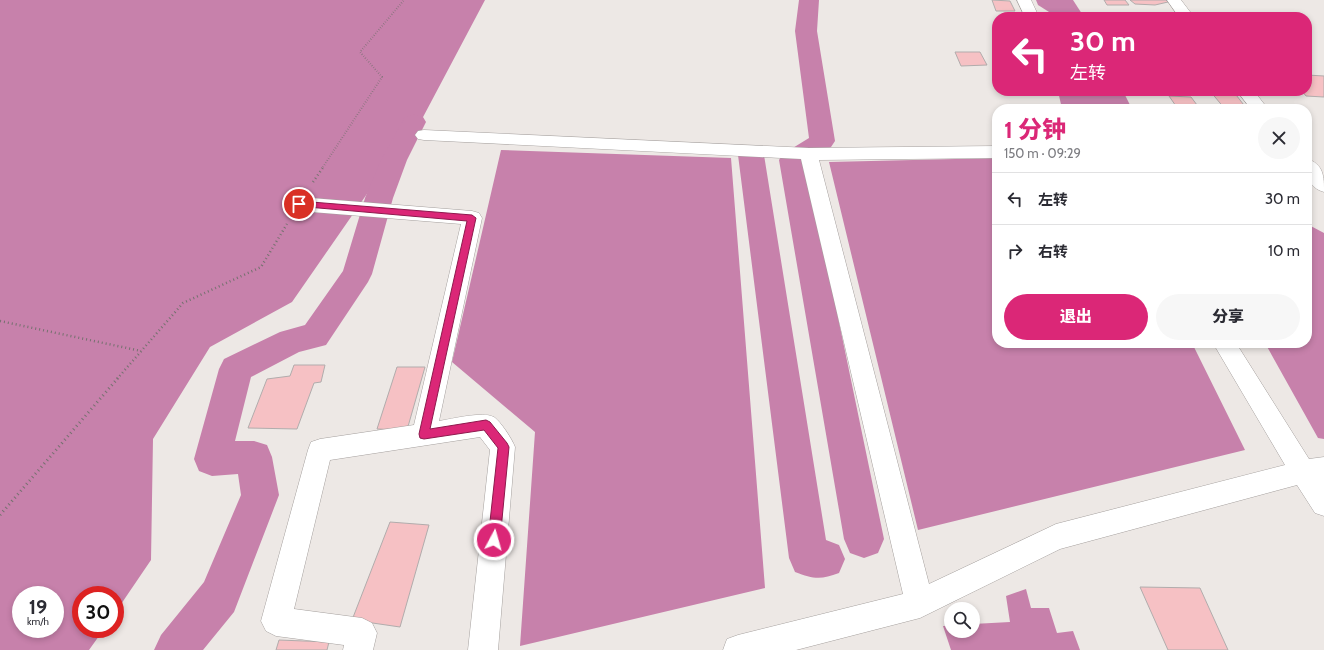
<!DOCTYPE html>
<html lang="zh">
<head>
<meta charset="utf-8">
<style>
	:root { --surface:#fff; --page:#f7f7f7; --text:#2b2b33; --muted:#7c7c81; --line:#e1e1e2; --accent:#db2777 }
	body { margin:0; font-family:Cabin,"Noto Sans SC",sans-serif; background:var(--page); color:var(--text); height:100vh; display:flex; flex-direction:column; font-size:15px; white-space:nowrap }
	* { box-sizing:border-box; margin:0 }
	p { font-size:13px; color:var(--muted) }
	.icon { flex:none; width:22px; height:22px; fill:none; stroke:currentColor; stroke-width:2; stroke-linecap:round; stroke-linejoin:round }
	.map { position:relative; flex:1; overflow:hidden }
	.panel { position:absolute; left:992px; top:104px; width:320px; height:244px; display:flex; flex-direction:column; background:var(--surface); border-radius:16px; box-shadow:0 2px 6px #0003 }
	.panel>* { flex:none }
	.banner { position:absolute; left:992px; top:12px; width:320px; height:84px; border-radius:16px; box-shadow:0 2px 6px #0003; background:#db2777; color:#fff; overflow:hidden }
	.fabs { position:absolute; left:944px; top:602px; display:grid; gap:8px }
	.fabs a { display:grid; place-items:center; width:36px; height:36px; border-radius:50%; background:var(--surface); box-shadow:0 2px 6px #0003; font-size:20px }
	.speed { position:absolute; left:12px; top:586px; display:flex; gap:8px; font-size:20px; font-weight:700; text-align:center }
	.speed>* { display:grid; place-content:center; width:52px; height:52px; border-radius:50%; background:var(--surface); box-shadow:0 2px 6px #0003; line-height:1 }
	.speed small { font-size:10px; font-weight:400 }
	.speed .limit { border:6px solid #d22; background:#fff; color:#111 }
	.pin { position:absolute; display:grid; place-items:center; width:34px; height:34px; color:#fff; margin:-17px; border:2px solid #fff; border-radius:50%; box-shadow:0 1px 4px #0007 }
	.me { position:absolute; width:44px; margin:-22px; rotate:6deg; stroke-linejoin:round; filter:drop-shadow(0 0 3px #0008) }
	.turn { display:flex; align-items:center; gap:14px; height:84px; padding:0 12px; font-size:18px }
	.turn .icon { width:52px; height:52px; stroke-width:2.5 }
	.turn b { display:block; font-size:28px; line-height:34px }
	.round { display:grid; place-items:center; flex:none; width:42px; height:42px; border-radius:21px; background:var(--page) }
	.head { display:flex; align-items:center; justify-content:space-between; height:68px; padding:0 12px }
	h1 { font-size:24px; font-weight:800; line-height:30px; color:var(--accent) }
	.button { display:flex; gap:8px; margin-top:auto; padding:8px 12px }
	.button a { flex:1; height:46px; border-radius:24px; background:var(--accent); color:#fff; font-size:16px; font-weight:800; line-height:46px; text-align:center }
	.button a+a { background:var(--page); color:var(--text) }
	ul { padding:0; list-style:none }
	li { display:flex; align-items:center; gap:12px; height:52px; padding:0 12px; border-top:1px solid var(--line) }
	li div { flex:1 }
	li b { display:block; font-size:15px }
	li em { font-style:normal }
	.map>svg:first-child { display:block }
	.water { fill:#c781ab; fill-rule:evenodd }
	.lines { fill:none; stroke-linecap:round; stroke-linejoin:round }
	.canal { fill:#c781ab; fill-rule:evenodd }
	.building { fill:#f6c1c4; stroke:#b1acac }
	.minor-casing { stroke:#a5a09e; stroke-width:1 }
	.path-far2 { stroke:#75716f; stroke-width:2; stroke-dasharray:0.5 2; stroke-linecap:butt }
	.path-far1 { stroke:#75716f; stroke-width:2.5; stroke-dasharray:1 3; stroke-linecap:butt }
	.path { stroke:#75716f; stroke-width:3; stroke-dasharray:1 3.5; stroke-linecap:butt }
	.minor { fill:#fff; fill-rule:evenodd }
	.route { fill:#db2777; stroke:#8e194d }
</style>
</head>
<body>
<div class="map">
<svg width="1324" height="650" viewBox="0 0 1324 650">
	<rect width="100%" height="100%" fill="#ede8e5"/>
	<g class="water">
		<path d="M0 0H485L413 136 369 191 292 302 210 347 153 439 151 560 115 613V595H81V629H104L89 650H0ZM21 595H55V629H21Z"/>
		<path d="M1036 0H1073L1084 17H1057L1038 5Z"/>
		<path d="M1058 91H1123L1132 109H1062Z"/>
		<path d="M501 150 731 158 765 588 520 646 535 432 452 362Z"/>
		<path d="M997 158V343H1192L1245 450 918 530 829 162Z"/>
		<path d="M1307 224 1324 233V439L1318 438 1265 343H1307Z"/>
		<path d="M1026 589 1031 608H1049L1057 633 1073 631 1080 650H951L943 626H951V631H973V624L1010 622 1006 596Z"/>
	</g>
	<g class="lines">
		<g class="canal">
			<path d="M799 0H819L817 31 835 141 831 147 806 163 884 539 878 553 864 558 850 553 844 539 779 160 783 154 809 138 795 31Z"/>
			<path d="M414 114 423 117 426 122 407 160 393 198 372 274 368 282 326 345 299 352 251 377 235 441H254L267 445 272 457 279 495 234 612 203 650H154L161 635 204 582 241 495 238 474 212 476 199 471 194 459 219 369 224 359 280 332 305 325 343 271 365 198 381 160 405 117Z"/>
			<path d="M751 147 760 149 764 155 826 540 839 545 845 559 839 573C821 580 813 579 795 572L789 558 738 155 742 149Z"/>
		</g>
	</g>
	<g class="building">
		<path d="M992 0 1010 1 1015 11H996Z"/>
		<path d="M1104 0H1125L1129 5H1107Z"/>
		<path d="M1130 0H1166L1168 2 1155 5 1135 4Z"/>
		<path d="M955 52H980L987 65 961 66Z"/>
		<path d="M1307 75 1324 76V97L1306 96 1302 91H1307Z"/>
		<path d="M1210 91H1233L1247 109H1225Z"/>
		<path d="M1169 96 1191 97 1200 109H1178Z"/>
		<path d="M294 365H325L321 382 314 383 297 429 248 428 267 379 290 376Z"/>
		<path d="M397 367H425L407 430 377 429Z"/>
		<path d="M390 522 429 525 400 627 352 620Z"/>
		<path d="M1140 587 1200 588 1228 650H1168Z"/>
		<path d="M279 640 329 642 327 650H276Z"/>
	</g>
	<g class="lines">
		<g class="minor-casing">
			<g id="minor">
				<path d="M1017 0H1031L1039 17H1025Z"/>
				<path d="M1167 0H1181L1194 17H1179Z"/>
				<path d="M1237 91H1254L1268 109H1251Z"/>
				<path d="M424 130 809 148 997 146V158L819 160 929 584 1056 524 1285 465 1213 343H1236L1309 459 1324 457V516L1315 513 1297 485 1060 549 920 618 796 650H723L727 639 738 635 903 594 801 159 424 140 418 139 415 135 418 131Z"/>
				<path d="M1307 159C1324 164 1324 177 1324 192 1307 187 1307 174 1307 159Z"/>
				<path d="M299 197 472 211 479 213 482 218 439 421C452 419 483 411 494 417 501 422 512 439 515 447L498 650H468L490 450 480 437 330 460 294 609 362 618 372 623 377 633 373 650H343L344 645 276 636 266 631 261 621 308 450 311 442 320 439 414 425 461 224 299 211 292 209 289 204 292 199Z"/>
			</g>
		</g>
		<path class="path-far2" d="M323 167 382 77 360 52 404 0"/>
		<g class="path-far1">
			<path d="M313 182 324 166"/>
			<path d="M0 321 141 351"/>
			<path d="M117 379 183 303 261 267 287 224"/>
		</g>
		<path class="path" d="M0 515 118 378"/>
		<use href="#minor" class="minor"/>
	</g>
	<path class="route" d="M299 201 472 215 476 218 430 429 486 420 490 422 507 443 509 447 500 540 498 544 494 546 490 544 488 540 498 448 484 430 424 439 420 438 419 434 467 221 296 206V202Z"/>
</svg>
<div class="fabs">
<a><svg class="icon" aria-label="search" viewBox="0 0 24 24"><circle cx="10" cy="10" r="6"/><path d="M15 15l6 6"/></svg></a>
</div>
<div class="speed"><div>19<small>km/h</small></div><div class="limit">30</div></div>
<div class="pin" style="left:299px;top:204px;background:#d93025"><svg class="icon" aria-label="arrive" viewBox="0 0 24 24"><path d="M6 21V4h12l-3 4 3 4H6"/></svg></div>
<svg class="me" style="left:494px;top:540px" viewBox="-20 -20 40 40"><circle r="17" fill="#db2777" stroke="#fff" stroke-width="3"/><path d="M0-11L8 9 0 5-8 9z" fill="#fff"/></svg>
<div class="banner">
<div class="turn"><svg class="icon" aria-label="left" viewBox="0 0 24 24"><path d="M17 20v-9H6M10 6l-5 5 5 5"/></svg><div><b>30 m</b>左转</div></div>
</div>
<section class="panel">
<div class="head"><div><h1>1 分钟</h1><p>150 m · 09:29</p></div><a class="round"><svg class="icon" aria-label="close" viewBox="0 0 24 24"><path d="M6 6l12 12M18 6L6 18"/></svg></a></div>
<ul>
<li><svg class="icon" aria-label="left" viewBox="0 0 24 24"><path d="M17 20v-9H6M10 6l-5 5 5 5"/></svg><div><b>左转</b></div><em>30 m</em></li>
<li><svg class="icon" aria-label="right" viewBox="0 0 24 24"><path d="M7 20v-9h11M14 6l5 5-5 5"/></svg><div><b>右转</b></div><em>10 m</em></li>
</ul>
<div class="button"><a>退出</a><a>分享</a></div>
</section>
</div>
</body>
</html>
